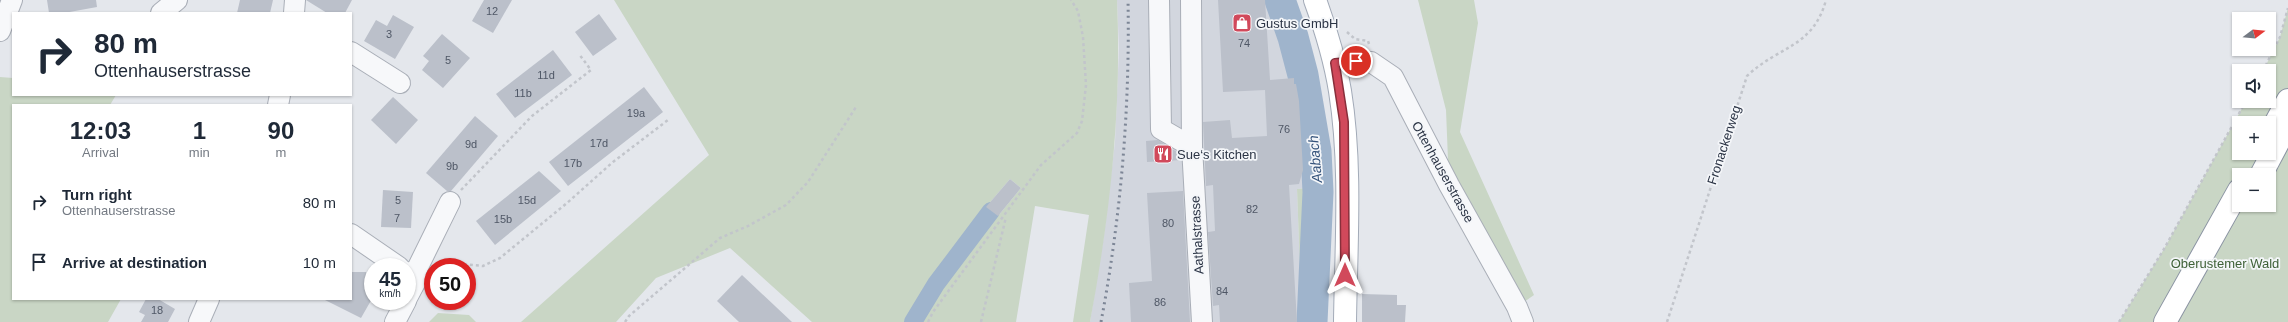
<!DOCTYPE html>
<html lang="en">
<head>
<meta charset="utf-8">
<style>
	:root { --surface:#fff; --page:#f2f2f3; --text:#1f2937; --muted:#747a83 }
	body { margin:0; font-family:Arial,sans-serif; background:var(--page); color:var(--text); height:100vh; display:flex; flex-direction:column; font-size:15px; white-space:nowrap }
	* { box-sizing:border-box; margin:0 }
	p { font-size:13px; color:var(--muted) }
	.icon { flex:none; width:22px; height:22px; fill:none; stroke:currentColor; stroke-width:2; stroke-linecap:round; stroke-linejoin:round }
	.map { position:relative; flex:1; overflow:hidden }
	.side { position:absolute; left:12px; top:104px; width:340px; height:196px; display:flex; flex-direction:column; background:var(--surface); border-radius:0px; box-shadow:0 1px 3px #0004 }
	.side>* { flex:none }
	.banner { position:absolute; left:12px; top:12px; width:340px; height:84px; border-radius:0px; box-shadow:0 1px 3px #0004; background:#fff; color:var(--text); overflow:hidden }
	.needle { width:26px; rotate:74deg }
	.controls { position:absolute; left:2232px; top:12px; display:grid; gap:8px }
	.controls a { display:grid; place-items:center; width:44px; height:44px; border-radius:0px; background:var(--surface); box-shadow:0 1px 3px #0004; font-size:20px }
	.speed { position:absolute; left:364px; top:258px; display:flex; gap:8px; font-size:20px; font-weight:700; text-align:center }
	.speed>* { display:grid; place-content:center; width:52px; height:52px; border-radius:50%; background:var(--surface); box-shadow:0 1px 3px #0004; line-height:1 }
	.speed small { font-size:10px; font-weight:400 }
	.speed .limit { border:6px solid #d22; background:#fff; color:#111 }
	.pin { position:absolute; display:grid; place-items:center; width:34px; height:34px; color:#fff; margin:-17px; border:2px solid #fff; border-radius:50%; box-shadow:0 1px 4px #0007 }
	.me { position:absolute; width:44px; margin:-22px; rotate:0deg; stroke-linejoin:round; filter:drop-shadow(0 0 3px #0008) }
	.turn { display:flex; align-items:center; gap:14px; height:84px; padding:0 16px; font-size:18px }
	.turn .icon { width:52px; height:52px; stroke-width:2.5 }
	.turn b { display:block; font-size:28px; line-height:34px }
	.eta { display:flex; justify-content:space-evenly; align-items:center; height:68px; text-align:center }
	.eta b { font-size:24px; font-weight:600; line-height:28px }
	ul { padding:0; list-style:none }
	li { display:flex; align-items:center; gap:12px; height:60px; padding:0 16px }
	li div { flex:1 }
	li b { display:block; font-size:15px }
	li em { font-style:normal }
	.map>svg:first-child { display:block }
	.built { fill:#d2d6de }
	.green { fill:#c9d6c5; fill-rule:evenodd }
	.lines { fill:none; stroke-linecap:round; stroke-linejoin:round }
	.canal { stroke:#9fb4cc; stroke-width:18 }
	.river { stroke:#9fb4cc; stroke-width:31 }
	.building { fill:#bbc0ca }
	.minor-casing { stroke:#a9aeb7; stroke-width:22 }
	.major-casing { stroke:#a3abb8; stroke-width:24 }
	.highway-casing { stroke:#8b94a3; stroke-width:24 }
	.path { stroke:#c2c5cb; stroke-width:2.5; stroke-dasharray:3 3; stroke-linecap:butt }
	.minor { stroke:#f7f8fa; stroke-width:20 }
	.major { stroke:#fff; stroke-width:22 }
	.highway { stroke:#fff; stroke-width:22 }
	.rail { stroke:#7d8696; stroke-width:3; stroke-dasharray:2 4; stroke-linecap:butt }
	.route-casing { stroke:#882f3b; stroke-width:10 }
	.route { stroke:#d1495b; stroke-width:7 }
	.labels { text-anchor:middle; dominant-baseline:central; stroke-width:3.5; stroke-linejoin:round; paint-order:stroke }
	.number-label { font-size:11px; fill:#4f5766 }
	.poi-label { font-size:13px; fill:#2b3445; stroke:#f4f6f9; text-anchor:start }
	.street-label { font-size:13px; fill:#2b3445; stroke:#f4f6f9 }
	.park-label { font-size:13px; fill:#3f6138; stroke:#f4f6f9 }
	.water-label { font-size:14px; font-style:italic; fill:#34527a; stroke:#f4f6f9 }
</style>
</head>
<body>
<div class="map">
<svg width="2288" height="322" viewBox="0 0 2288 322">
	<rect width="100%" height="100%" fill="#e4e7ec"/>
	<path class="built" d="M1117 0H1277L1302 87 1308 188 1297 189 1302 322H1090L1104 235 1115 142 1119 49Z"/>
	<g class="green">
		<path d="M614 0H1117C1122 108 1110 216 1090 322H1073L1089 215 1035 206 1016 322H812L730 248 656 278 616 322H521L709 155ZM1010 179 1021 188 998 216 987 206Z"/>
		<path d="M1277 0H1292C1299 22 1308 44 1313 67 1335 147 1326 240 1322 322H1302L1297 189 1308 188 1302 87Z"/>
		<path d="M1418 0H1474L1478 23 1460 132 1534 295 1517 307 1449 185 1446 110Z"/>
		<path d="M2288 8V322H2119L2164 249 2246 101H2269V71H2263L2280 37ZM2239 123H2269V153H2239ZM2239 175H2269V205H2239Z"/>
		<path d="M0 77 13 78V95H116L110 105H13V299H121L108 322H0Z"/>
		<path d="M438 313 469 315 476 322H429Z"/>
	</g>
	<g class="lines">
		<path class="canal" d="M913 322 936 284 991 211"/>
		<path class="river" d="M1280 0 1293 37 1303 75 1316 151 1318 192 1312 322"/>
	</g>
	<g class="building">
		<path d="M47 0H96L97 7 64 13H49Z"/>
		<path d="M240 0H273L270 13H237Z"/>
		<path d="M306 0H352L345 13H327Z"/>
		<path d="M484 0H512L493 33 472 21Z"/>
		<path d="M1218 0H1265L1270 80 1294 78V84H1296L1299 101 1303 170 1299 184 1289 185 1297 322H1220L1219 305 1213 306 1208 232 1215 231 1213 185 1206 186 1203 122 1230 120 1232 138 1267 136 1265 90 1223 92Z"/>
		<path d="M599 14 617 39 593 56 575 32Z"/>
		<path d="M393 15 414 27 395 59 364 41 376 20 387 26Z"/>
		<path d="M442 34 470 58 443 88 422 70 429 61 423 56Z"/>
		<path d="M553 50 572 75 515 118 496 94Z"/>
		<path d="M644 87 663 112 568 186 549 162Z"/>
		<path d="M393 97 418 120 396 144 371 120Z"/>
		<path d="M475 116 498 136 451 191H447L426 173Z"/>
		<path d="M1158 140 1166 145V148H1170L1181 154V160L1147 162 1146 141Z"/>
		<path d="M539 171 561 191 495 245 476 221Z"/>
		<path d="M1010 179 1021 188 998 216 986 207Z"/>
		<path d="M383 190 413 192 411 228 381 227Z"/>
		<path d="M1183 191 1190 322H1131L1129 283 1152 281 1147 193Z"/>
		<path d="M351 272H366L367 279 373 278V297L361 318 323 299H351Z"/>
		<path d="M742 275 792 322H739L717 301Z"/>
		<path d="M1362 294 1397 295V305H1406L1405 322H1362Z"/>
		<path d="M146 299H158L175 309 168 322H141L145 315 139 312Z"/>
	</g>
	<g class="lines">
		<g class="minor-casing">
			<g id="minor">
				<path d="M1159 0 1161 129 1192 147"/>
				<path d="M1191 0 1192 147 1202 322"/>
				<path d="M161 13 177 0"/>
				<path d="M294 13 295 0"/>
				<path d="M0 31 12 0"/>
				<path d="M351 52 400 83"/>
				<path d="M1335 63 1356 61 1371 62 1393 77 1449 185 1517 307 1523 322"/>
				<path d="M278 105 280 95"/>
				<path d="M351 234 399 267"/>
				<path d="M407 272 417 279 407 298"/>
				<path d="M413 277 450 202"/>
				<path d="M199 322 209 299"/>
				<path d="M395 322 406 301"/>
			</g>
		</g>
		<g class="major-casing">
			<path id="major" d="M1315 0C1326 30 1335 60 1340 91 1352 166 1346 246 1345 322"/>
		</g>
		<g class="highway-casing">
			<g id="highway">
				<path d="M2269 135 2288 100"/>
				<path d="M2261 175 2288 124"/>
				<path d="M2165 322 2239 190"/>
			</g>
		</g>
		<g class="path">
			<path d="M1347 32 1355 39 1368 41 1369 44"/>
			<path d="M2263 71 2280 37 2288 8"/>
			<path d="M461 190 532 116 591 70 579 54"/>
			<path d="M440 262 483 266 500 258 567 203 613 162 668 120"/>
			<path d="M625 322 629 316 720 238 748 226 786 205 808 182 856 107"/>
			<path d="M928 322 933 312 1041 165 1077 133 1082 121 1086 85 1083 37 1078 11 1071 0"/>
			<path d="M981 322 1006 217"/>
			<path d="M1667 322 1747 76C1778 46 1813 48 1826 0"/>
			<path d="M2119 322 2164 249 2246 101"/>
		</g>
		<use href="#minor" class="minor"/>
		<use href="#major" class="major"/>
		<use href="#highway" class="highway"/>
		<path class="rail" d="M1101 322C1121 216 1130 108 1128 0"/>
	</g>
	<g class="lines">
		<g class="route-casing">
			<path id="route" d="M1345 275 1344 122 1335 63 1356 61"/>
		</g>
		<use href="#route" class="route"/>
	</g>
	<defs>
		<g id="shop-square" transform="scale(1)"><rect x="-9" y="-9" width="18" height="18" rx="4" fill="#d1495b" stroke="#f4f6f9"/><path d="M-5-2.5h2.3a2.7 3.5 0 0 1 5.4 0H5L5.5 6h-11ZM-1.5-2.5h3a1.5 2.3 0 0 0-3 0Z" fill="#fff"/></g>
		<g id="restaurant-square" transform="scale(1)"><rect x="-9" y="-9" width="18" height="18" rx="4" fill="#d1495b" stroke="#f4f6f9"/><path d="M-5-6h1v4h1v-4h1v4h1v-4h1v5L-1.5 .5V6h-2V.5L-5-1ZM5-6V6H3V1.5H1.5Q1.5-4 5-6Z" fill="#fff"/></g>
	</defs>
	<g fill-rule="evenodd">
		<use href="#shop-square" x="1242" y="23"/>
		<use href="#restaurant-square" x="1163" y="154"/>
	</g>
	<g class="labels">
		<g class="number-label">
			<text x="492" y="11">12</text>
			<text x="389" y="34">3</text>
			<text x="1244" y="43">74</text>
			<text x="448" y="60">5</text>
			<text x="546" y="75">11d</text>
			<text x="523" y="93">11b</text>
			<text x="636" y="113">19a</text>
			<text x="1284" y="129">76</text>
			<text x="599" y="143">17d</text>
			<text x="471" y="144">9d</text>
			<text x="573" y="163">17b</text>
			<text x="452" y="166">9b</text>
			<text x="398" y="200">5</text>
			<text x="527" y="200">15d</text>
			<text x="1252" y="209">82</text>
			<text x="397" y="218">7</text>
			<text x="503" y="219">15b</text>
			<text x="1168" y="223">80</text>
			<text x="1222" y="291">84</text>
			<text x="1160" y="302">86</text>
			<text x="157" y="310">18</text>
		</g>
		<g class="poi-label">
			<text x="1256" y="23">Gustus GmbH</text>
			<text x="1177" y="154">Sue‘s Kitchen</text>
		</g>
		<g class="street-label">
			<text transform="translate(1724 145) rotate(-72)">Fronackerweg</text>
			<text transform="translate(1443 172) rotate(61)">Ottenhauserstrasse</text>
			<text transform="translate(1197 235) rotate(-93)">Aathalstrasse</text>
		</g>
		<g class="park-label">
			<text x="2225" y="263">Oberustemer Wald</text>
		</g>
		<g class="water-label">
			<text transform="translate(1315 159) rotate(-95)">Aabach</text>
		</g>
	</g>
</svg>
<div class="controls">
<a><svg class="needle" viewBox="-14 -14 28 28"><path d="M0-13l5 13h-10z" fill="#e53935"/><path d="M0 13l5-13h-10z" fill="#747a83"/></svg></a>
<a><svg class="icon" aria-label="sound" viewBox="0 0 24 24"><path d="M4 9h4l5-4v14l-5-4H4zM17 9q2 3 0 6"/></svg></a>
<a>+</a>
<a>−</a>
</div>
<div class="speed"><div>45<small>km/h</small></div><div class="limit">50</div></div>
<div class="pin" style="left:1356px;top:61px;background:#d93025"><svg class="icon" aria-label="arrive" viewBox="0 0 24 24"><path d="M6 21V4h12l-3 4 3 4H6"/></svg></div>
<svg class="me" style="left:1345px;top:275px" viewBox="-20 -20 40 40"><path d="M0-17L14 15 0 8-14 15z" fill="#d1495b" stroke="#fff" stroke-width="4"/></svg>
<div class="banner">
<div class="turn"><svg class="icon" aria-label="right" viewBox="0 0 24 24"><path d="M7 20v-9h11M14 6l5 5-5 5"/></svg><div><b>80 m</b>Ottenhauserstrasse</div></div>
</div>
<section class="side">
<div class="eta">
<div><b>12:03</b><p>Arrival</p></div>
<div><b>1</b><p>min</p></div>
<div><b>90</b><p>m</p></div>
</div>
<ul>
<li><svg class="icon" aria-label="right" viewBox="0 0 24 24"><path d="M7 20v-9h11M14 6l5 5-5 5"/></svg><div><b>Turn right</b><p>Ottenhauserstrasse</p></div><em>80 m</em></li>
<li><svg class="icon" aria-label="arrive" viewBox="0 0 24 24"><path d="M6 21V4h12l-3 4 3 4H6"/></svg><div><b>Arrive at destination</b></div><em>10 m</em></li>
</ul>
</section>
</div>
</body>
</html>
